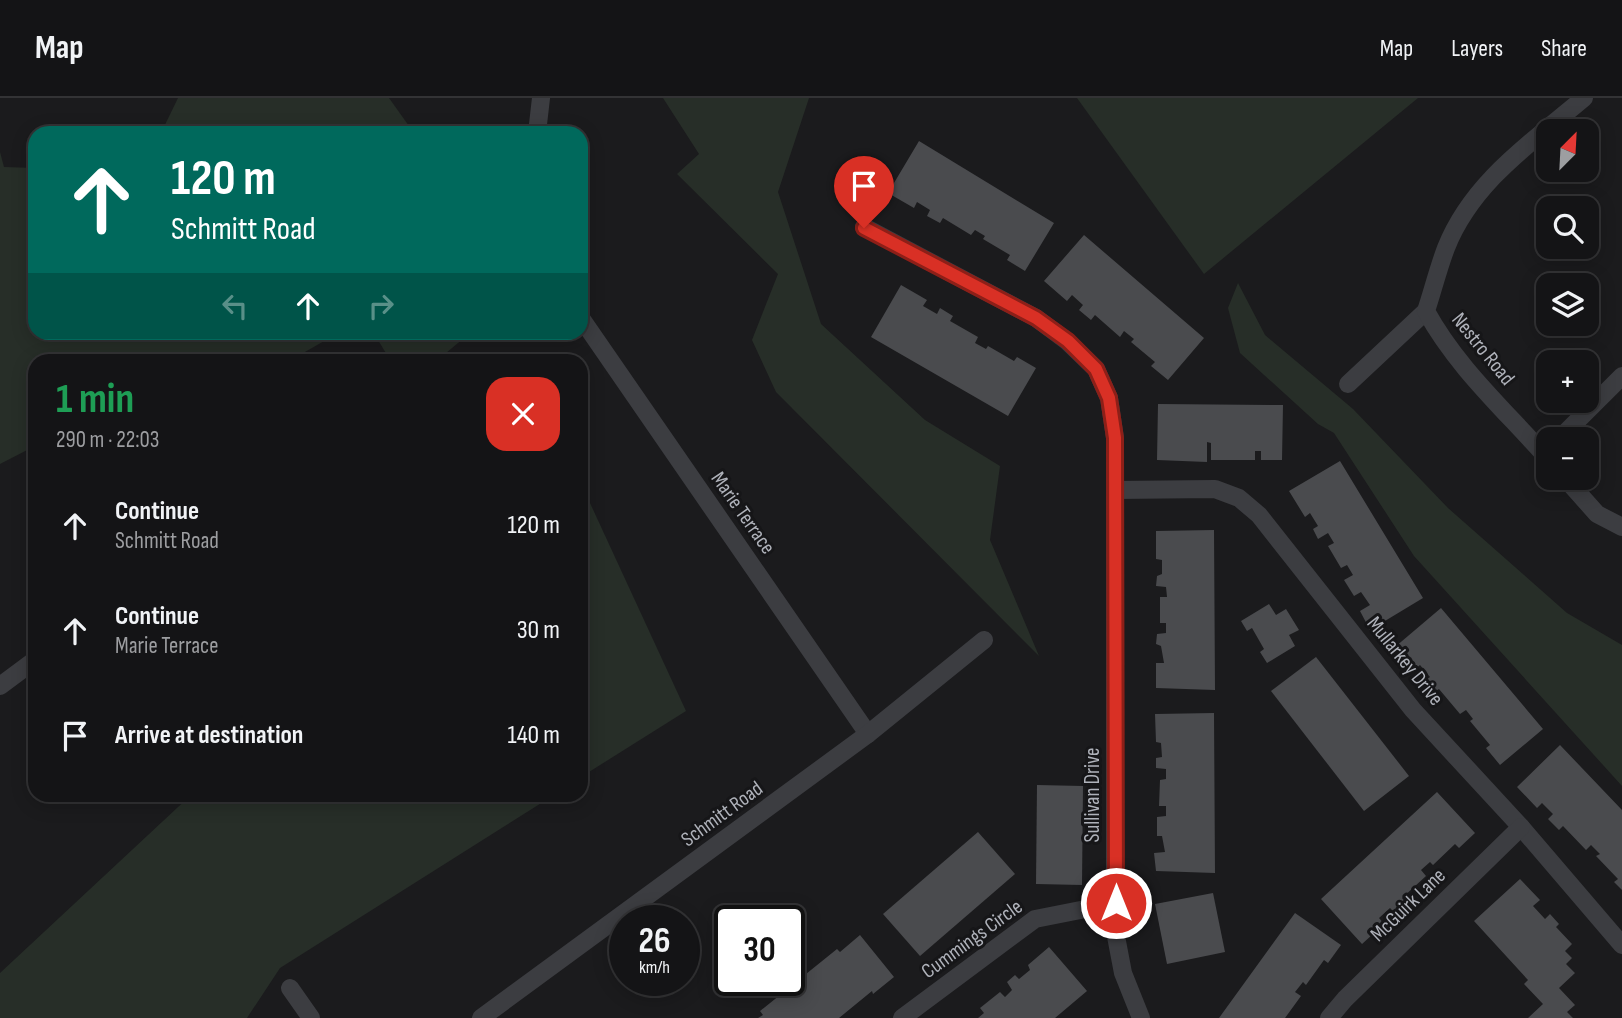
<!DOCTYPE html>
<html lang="en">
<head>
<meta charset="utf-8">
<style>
	:root { --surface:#141416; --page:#1d1d1f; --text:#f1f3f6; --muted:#9d9ea1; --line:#333335 }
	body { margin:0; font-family:"Sofia Sans Condensed",sans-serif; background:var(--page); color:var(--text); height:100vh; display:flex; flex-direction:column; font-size:26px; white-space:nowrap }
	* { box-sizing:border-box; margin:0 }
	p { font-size:23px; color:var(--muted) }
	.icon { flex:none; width:38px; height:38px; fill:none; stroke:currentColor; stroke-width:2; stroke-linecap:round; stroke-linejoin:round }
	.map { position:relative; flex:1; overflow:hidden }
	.side { position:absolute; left:28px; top:256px; width:560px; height:448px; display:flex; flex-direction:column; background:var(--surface); border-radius:21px; box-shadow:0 4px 18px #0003,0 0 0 2px var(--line) }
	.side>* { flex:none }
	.banner { position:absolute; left:28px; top:28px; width:560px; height:214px; border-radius:21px; box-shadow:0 4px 18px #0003,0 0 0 2px var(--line); background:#00695c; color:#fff; overflow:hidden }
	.needle { width:46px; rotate:24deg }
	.fabs { position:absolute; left:1536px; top:21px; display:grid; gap:14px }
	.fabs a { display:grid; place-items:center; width:63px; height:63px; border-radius:14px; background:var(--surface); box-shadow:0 4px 18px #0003,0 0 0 2px var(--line); font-size:35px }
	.speed { position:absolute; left:609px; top:807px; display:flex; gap:14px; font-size:35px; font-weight:700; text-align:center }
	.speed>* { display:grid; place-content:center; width:91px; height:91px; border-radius:50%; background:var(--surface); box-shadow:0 4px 18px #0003,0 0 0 2px var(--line); line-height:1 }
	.speed small { font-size:18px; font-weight:400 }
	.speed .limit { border:4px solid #111; border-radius:10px; background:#fff; color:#111 }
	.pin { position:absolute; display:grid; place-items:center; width:60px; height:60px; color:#fff; margin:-72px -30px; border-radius:50% 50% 50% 0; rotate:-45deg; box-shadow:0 0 7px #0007 }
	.pin .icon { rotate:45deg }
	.me { position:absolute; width:77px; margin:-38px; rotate:0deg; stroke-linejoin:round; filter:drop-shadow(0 0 5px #0008) }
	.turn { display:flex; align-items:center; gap:24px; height:147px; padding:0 28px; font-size:32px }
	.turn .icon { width:91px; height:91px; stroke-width:2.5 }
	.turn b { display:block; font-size:49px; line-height:60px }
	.lanes { display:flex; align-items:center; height:66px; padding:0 28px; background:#0003; justify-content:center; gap:35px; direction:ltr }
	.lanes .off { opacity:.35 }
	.round { display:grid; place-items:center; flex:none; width:74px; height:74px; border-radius:21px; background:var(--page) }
	.overview { display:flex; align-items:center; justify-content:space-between; height:119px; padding:0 28px }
	h1 { font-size:42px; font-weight:700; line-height:52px; color:#1e9e55 }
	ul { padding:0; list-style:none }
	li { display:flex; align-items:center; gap:21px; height:105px; padding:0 28px }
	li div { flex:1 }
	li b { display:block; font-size:26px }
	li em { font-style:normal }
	header { display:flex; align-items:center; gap:42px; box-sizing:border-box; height:98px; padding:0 35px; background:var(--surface); border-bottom:2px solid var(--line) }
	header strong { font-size:33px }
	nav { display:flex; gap:38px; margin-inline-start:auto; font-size:24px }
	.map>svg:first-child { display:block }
	.green { fill:#272e28 }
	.building { fill:#4a4b4e }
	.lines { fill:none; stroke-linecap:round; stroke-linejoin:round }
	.street { stroke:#3c3d41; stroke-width:18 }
	.route-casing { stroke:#8d1f18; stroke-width:18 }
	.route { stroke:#d93025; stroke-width:12 }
	.labels { text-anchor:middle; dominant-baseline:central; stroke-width:6; stroke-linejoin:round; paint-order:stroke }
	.street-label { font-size:21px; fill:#afb2ba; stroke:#161618 }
</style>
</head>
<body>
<header>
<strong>Map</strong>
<nav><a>Map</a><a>Layers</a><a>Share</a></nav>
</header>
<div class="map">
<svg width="1622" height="920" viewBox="0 0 1622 920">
	<rect width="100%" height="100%" fill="#1b1b1d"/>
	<g class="green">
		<path d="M178 0H389L414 35H161Z"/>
		<path d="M663 0H809L778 94 821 226 925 322 1000 368 990 442 1039 558 776 294 752 242 778 176 677 76 699 56Z"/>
		<path d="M1077 0H1418L1204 176Z"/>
		<path d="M0 54 4 69 35 70V234L470 235 440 260 441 262H390L378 242 338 235 291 262H35V348L0 366Z"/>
		<path d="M1238 185 1265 237 1353 311 1448 410 1567 515 1622 547V688L1414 458 1334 335 1318 326 1240 255 1228 210Z"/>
		<path d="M581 396 590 405 686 613 581 679Z"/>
		<path d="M192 696H554V697L280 870 247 920H0V875Z"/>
	</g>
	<g class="building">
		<path d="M919 43 1054 125 1025 173 1007 162 1010 157 983 141 985 138 975 132 971 137 943 120 940 125 927 118 930 112 917 104 914 110 888 95Z"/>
		<path d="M1084 137 1204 240 1168 282 1151 268 1155 264 1131 244 1134 241 1124 233 1120 239 1095 217 1091 222 1079 212 1083 207 1072 197 1067 203 1044 183Z"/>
		<path d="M901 187 927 202 923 208 937 216 940 210 953 218 950 223 978 239 975 245 986 251 988 248 1014 263 1017 259 1036 270 1008 318 871 239Z"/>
		<path d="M1158 306 1283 307 1282 362H1261V353H1255V362H1211V345L1207 344V364L1157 362Z"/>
		<path d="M1340 363 1423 500 1370 532 1360 513 1370 507 1361 494 1354 498 1344 482 1353 477 1347 467 1341 470 1328 448 1334 445 1328 435 1318 441 1313 431 1318 428 1310 415 1305 419 1289 393Z"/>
		<path d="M1214 432 1215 592 1156 590V565H1164L1161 548 1156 546 1157 536 1166 535V525H1160V499H1167L1166 489 1156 488 1157 478 1162 476V462L1156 461V433Z"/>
		<path d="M1269 506 1276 517 1286 511 1299 532 1289 537 1295 548 1267 565 1260 554 1264 551 1252 530 1247 533 1241 523Z"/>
		<path d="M1441 510 1543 631 1500 667 1486 650 1490 647 1470 623 1473 621 1466 612 1460 616 1439 591 1434 594 1425 583 1430 579 1420 567 1414 572 1395 549Z"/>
		<path d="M1316 559 1409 678 1364 713 1271 593Z"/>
		<path d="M1214 615 1215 775 1156 773 1154 755 1165 754 1162 738H1157V719L1166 718V708H1159L1160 682 1166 681V671L1156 670V660L1162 659 1161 645 1156 644 1155 616Z"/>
		<path d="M1560 647 1622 712V792L1614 784 1618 781 1596 758 1600 756 1591 747 1586 752 1563 728 1559 732 1548 721 1553 716 1542 705 1537 710 1517 689Z"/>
		<path d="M1037 687 1083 688 1082 787 1036 786Z"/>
		<path d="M1437 694 1475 735 1459 750 1455 746 1433 767 1430 764 1421 772 1426 778 1402 800 1406 805 1395 815 1390 810 1379 820 1384 826 1362 846 1321 801Z"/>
		<path d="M978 734 1015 776 920 858 883 816Z"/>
		<path d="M1520 781 1540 802 1533 808 1545 821 1550 816 1559 826 1556 829 1572 846 1565 853 1572 860 1566 866 1575 875 1559 890 1575 907 1567 914 1573 920H1528L1543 906 1524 886 1528 882 1474 823Z"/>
		<path d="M1213 795 1225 854 1167 866 1155 806Z"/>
		<path d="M1295 815 1341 847 1328 865 1324 862 1306 887 1303 884 1295 894 1301 898 1285 920H1219Z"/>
		<path d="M860 837 894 879 873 896 872 893 839 920H758L763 917 760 913 837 851 840 854Z"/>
		<path d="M1049 849 1087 893 1055 920H978L984 915 980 910 1000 894 1005 899 1012 892 1007 884 1015 877 1019 881 1030 872 1028 867Z"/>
	</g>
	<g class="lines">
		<g class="street">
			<path d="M537 35 541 0"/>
			<path d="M864 129 1036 220 1067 243 1096 271 1109 300 1115 340V833L1123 875 1141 920"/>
			<path d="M581 220 868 636"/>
			<path d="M1348 286 1426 213"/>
			<path d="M1559 341 1622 278"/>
			<path d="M1549 362C1506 313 1457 270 1426 213 1433 192 1438 171 1446 150 1472 84 1532 44 1584 0"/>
			<path d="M1565 380 1597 416 1622 429"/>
			<path d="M1115 392 1215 391 1239 400 1259 417 1413 612 1521 729 1622 847"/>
			<path d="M0 588 35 562"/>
			<path d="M290 890 311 920"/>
			<path d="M481 920 868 636 984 542"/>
			<path d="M902 920 1035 821 1116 805"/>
			<path d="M1329 920 1345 901 1521 729"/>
		</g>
	</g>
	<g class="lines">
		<g class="route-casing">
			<path id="route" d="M864 130 1036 220 1068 243 1096 271 1109 300 1115 340 1116 805"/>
		</g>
		<use href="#route" class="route"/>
	</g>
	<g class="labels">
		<g class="street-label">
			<text transform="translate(1483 251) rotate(51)">Nestro Road</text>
			<text transform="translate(743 415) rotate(55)">Marie Terrace</text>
			<text transform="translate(1405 563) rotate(51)">Mullarkey Drive</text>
			<text transform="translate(1092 697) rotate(-90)">Sullivan Drive</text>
			<text transform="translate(722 716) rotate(-36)">Schmitt Road</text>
			<text transform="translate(1408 807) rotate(-44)">McGuirk Lane</text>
			<text transform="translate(972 841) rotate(-36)">Cummings Circle</text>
		</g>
	</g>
</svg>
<div class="fabs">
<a><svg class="needle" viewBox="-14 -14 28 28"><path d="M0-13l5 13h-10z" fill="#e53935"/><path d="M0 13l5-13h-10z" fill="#9d9ea1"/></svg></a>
<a><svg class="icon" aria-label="search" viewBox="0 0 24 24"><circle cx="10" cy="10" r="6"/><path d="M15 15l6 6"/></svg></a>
<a><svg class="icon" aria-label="layers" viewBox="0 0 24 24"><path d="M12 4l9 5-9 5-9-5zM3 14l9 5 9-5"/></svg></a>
<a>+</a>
<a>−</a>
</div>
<div class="speed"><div>26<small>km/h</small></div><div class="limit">30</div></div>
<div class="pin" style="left:864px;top:130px;background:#d93025"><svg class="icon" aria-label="arrive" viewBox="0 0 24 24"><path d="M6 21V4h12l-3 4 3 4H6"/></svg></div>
<svg class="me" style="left:1116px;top:805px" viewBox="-20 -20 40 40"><circle r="17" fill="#d93025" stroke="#fff" stroke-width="3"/><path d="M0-11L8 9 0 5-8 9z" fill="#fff"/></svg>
<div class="banner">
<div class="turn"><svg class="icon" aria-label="ahead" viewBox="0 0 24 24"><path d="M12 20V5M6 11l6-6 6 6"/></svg><div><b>120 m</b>Schmitt Road</div></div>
<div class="lanes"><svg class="icon off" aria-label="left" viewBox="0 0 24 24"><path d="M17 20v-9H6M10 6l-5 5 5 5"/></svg><svg class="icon" aria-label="ahead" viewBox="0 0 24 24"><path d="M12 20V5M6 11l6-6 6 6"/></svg><svg class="icon off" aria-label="right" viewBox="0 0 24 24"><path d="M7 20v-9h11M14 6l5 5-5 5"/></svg></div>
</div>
<section class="side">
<div class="overview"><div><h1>1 min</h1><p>290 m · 22:03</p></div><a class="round" style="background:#d93025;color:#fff"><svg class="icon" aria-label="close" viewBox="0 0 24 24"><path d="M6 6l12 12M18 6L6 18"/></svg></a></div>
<ul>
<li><svg class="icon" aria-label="ahead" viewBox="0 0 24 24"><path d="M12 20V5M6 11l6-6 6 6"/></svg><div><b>Continue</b><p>Schmitt Road</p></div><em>120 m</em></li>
<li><svg class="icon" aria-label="ahead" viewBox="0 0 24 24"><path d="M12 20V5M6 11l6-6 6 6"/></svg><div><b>Continue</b><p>Marie Terrace</p></div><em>30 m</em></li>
<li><svg class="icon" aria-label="arrive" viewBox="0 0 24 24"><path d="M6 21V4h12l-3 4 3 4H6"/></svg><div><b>Arrive at destination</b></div><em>140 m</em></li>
</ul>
</section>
</div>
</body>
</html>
